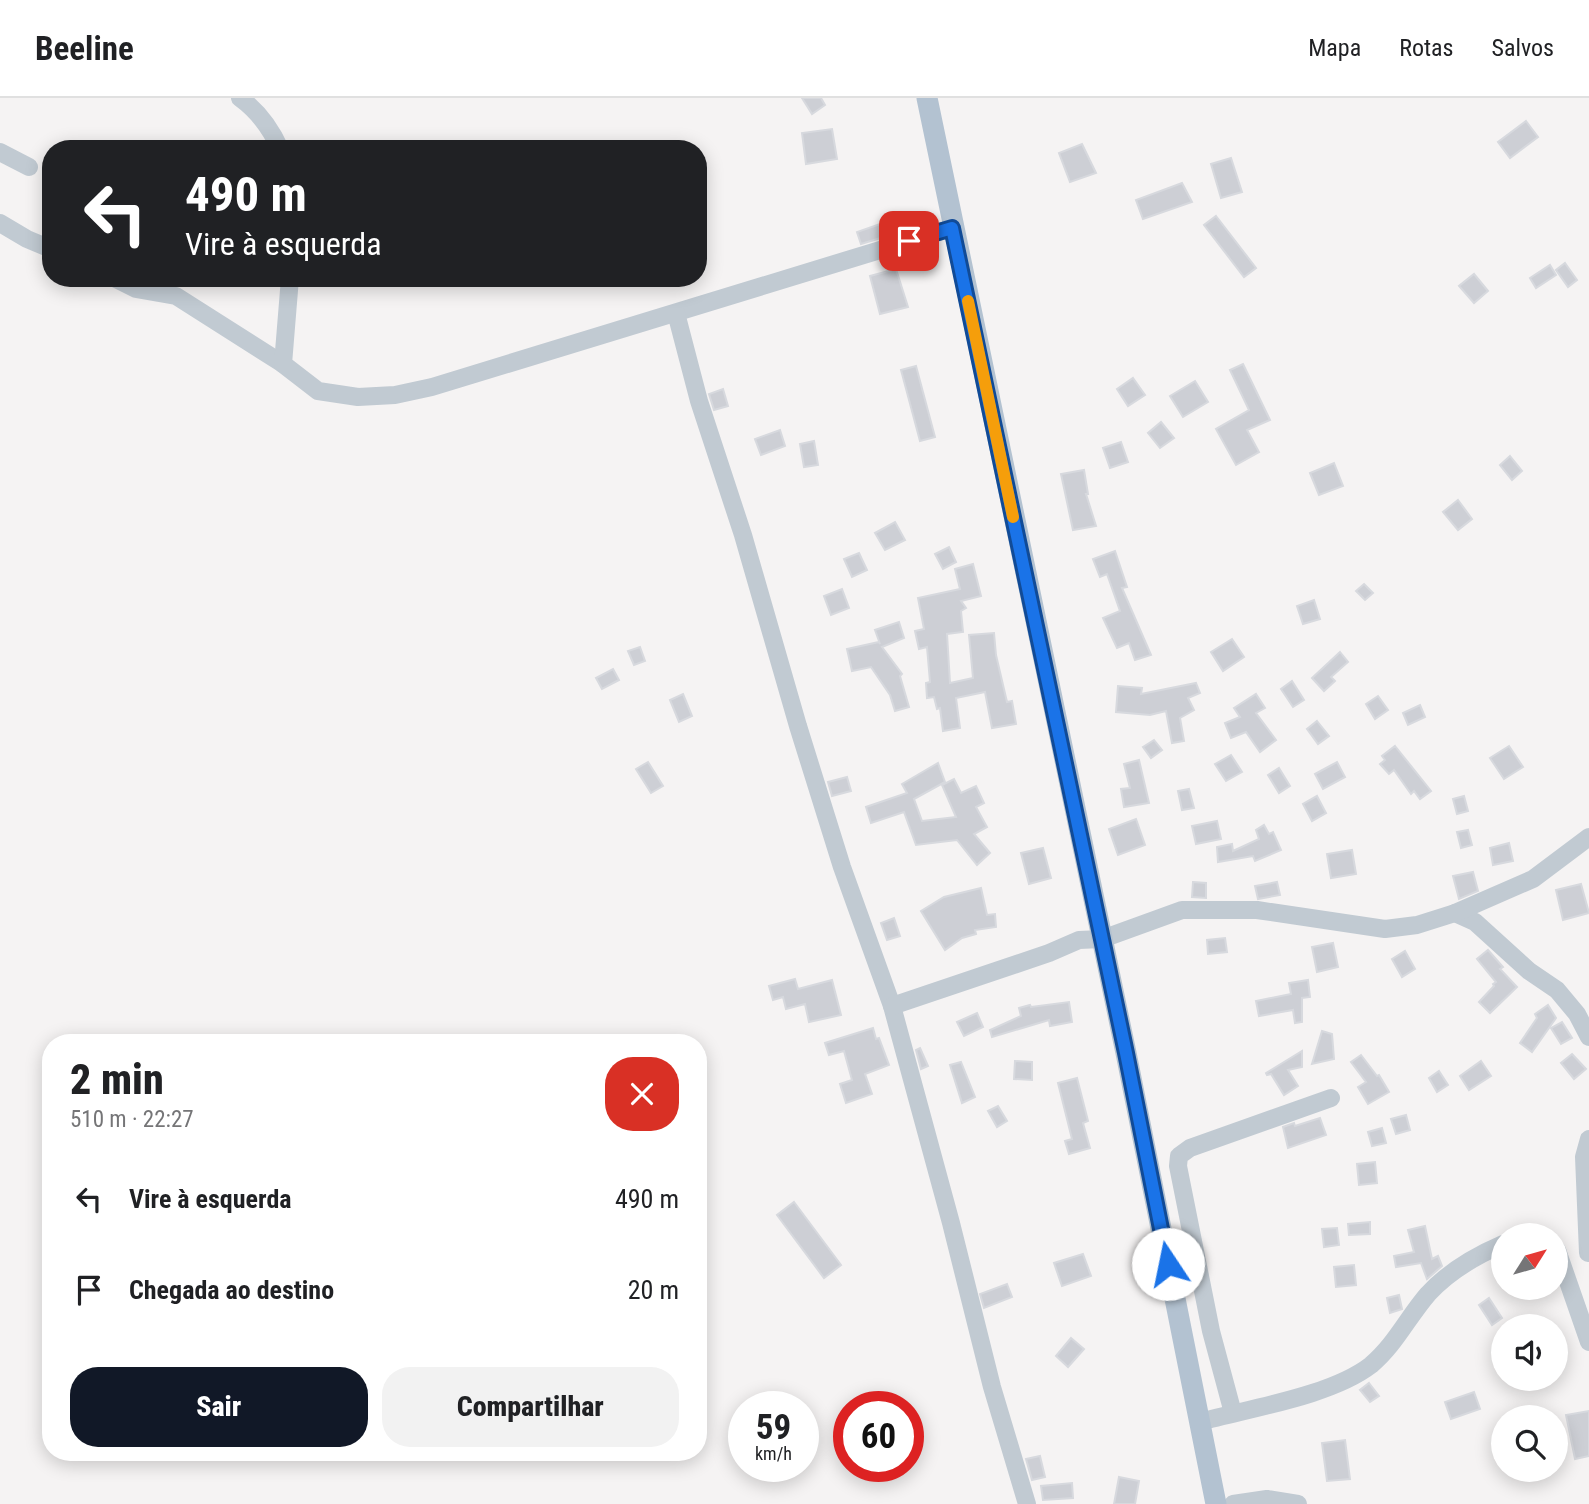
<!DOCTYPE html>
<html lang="pt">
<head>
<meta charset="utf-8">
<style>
	:root { --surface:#fff; --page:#f2f2f2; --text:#202124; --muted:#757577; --line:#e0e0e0; --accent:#111827 }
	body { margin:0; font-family:"Roboto Condensed",sans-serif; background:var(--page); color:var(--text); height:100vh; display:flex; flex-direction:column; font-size:26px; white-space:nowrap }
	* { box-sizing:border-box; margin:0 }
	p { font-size:23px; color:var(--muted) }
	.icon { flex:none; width:38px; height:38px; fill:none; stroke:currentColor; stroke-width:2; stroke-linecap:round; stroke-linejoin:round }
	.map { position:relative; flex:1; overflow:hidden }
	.details { position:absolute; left:42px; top:936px; width:665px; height:427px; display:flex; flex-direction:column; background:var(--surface); border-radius:28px; box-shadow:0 4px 18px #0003 }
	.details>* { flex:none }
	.banner { position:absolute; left:42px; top:42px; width:665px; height:147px; border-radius:28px; box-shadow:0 4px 18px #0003; background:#202124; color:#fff; overflow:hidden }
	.needle { width:46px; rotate:53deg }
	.controls { position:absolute; left:1491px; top:1125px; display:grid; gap:14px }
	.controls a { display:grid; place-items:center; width:77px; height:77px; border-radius:50%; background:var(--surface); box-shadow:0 4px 18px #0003; font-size:35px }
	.speed { position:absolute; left:728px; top:1293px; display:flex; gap:14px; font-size:35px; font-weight:700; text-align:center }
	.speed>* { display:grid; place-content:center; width:91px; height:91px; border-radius:50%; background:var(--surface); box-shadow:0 4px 18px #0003; line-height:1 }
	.speed small { font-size:18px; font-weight:400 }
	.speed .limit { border:10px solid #d22; background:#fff; color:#111 }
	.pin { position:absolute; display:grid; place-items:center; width:60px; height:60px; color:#fff; margin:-30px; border-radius:14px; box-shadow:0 4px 10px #0006 }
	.me { position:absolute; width:77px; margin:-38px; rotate:349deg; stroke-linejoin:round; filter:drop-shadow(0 0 5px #0008) }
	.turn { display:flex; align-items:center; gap:24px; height:147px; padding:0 28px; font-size:32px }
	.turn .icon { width:91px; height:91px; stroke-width:2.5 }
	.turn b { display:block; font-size:49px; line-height:60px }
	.round { display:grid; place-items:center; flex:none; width:74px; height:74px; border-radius:28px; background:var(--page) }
	.summary { display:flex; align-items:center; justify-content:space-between; height:119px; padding:0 28px }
	h1 { font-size:42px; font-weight:800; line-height:52px }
	.action { display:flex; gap:14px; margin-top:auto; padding:14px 28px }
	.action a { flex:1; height:80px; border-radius:28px; background:var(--accent); color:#fff; font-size:28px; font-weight:800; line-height:80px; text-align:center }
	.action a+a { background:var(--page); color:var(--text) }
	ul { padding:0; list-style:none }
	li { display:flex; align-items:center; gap:21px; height:91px; padding:0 28px }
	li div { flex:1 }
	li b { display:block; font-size:26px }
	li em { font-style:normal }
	header { display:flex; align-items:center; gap:42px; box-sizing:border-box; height:98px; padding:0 35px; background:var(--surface); border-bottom:2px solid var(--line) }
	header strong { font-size:33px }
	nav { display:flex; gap:38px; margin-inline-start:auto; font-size:24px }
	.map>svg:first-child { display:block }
	.building { fill:#cdcfd5; stroke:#d7d9de; stroke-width:2 }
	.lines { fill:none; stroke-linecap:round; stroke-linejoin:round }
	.minor { stroke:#c1cad2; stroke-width:18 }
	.major { stroke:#b3c2d1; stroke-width:21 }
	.route-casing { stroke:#114b97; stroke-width:18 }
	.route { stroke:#1a73e8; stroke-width:12 }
	.slow { stroke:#f59e0b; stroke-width:12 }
</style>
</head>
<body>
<header>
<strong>Beeline</strong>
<nav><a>Mapa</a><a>Rotas</a><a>Salvos</a></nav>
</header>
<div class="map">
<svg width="1589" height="1406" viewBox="0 0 1589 1406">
	<rect width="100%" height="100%" fill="#f5f3f3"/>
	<g class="building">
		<path d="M802 0H821L825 7 812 16Z"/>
		<path d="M1526 23 1538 39 1510 60 1498 44Z"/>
		<path d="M832 31 837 61 806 66 802 35Z"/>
		<path d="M1082 46 1096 75 1070 84 1059 55Z"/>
		<path d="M1231 60 1242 94 1221 100 1211 66Z"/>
		<path d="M1182 85 1192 104 1143 121 1136 102Z"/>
		<path d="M1216 118 1256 170 1244 179 1204 127Z"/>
		<path d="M880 126 884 139 861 146 857 134Z"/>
		<path d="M1565 165 1577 182 1568 189 1556 172Z"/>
		<path d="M1550 167 1556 177 1536 190 1530 180Z"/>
		<path d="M896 171 908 209 880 216 870 178Z"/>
		<path d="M1474 176 1488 193 1474 205 1459 188Z"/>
		<path d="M1243 266 1270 322 1247 332 1259 354 1236 367 1216 331 1249 312 1230 272Z"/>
		<path d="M916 268 935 339 920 343 901 272Z"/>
		<path d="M1133 280 1145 297 1128 308 1117 291Z"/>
		<path d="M1195 283 1208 304 1183 319 1170 298Z"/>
		<path d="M723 291 728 308 714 312 709 296Z"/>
		<path d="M1161 324 1174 340 1160 350 1148 335Z"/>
		<path d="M780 332 785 348 761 357 755 341Z"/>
		<path d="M814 343 818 367 804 369 800 346Z"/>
		<path d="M1121 344 1128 364 1110 370 1103 350Z"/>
		<path d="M1510 358 1522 373 1512 382 1500 367Z"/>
		<path d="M1334 365 1343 388 1319 397 1310 375Z"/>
		<path d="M1084 372 1088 396H1086L1096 428 1073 432 1061 376Z"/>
		<path d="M1458 402 1472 421 1458 432 1443 414Z"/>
		<path d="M895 424 905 442 885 452 875 435Z"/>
		<path d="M949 449 956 464 943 471 935 456Z"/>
		<path d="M1115 453 1127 489 1122 490 1151 557 1135 562 1129 545 1117 550 1103 520 1120 513 1107 476 1100 479 1093 461Z"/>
		<path d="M859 455 867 472 852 479 844 461Z"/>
		<path d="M973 466 981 498 961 503 966 510 961 513 963 534 947 536 950 585 973 580 969 537 994 535 996 557 1007 604 1012 603 1016 626 992 630 985 594 956 600 960 630 943 633 940 610 937 611 934 599 927 600 926 585 930 584 927 549 919 551 915 533 924 531 918 500 960 491 955 471Z"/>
		<path d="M1364 486 1373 495 1365 502 1356 493Z"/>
		<path d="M842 491 849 510 831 517 824 498Z"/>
		<path d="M1314 502 1320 521 1303 526 1297 508Z"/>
		<path d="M899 524 904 540 882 549 902 576 900 578 909 609 895 613 890 597 871 569 852 573 847 551 879 544 880 546 875 532Z"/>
		<path d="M1232 541 1244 559 1223 573 1211 554Z"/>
		<path d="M640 549 645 563 634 567 628 553Z"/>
		<path d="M1340 554 1348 564 1331 579 1335 583 1324 593 1312 580Z"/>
		<path d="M613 571 619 582 602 591 596 580Z"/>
		<path d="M1292 583 1304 602 1293 609 1281 591Z"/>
		<path d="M1196 585 1200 595 1188 600 1194 612 1180 620 1184 643 1172 645 1166 613 1150 617 1116 614 1118 588 1142 590 1141 596Z"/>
		<path d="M683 596 692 618 679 624 670 602Z"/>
		<path d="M1256 596 1265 610 1256 615 1276 642 1260 654 1246 634 1231 640 1225 625 1240 619 1234 610Z"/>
		<path d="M1378 598 1388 612 1375 621 1366 606Z"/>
		<path d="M1420 607 1425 619 1408 627 1403 615Z"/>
		<path d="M1317 623 1329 638 1318 646 1307 631Z"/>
		<path d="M1154 642 1162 652 1151 660 1143 649Z"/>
		<path d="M1395 648 1431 693 1420 701 1414 693 1411 696 1394 672 1389 676 1380 666 1385 662 1382 658Z"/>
		<path d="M1509 648 1523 669 1504 681 1490 660Z"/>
		<path d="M1231 657 1242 674 1226 683 1215 666Z"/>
		<path d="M1139 662 1149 705 1124 709 1121 691 1130 690 1124 666Z"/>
		<path d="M648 664 663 688 651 695 636 671Z"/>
		<path d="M1337 664 1345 679 1323 691 1315 676Z"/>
		<path d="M938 665 945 684 914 701 922 723 956 719 942 687 954 681 961 695 976 688 984 705 976 709 987 729 974 736 990 755 977 767 957 742 916 747 904 714 871 725 866 709 907 695 902 686Z"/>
		<path d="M1279 670 1290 688 1279 695 1268 677Z"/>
		<path d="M847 679 851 693 832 698 828 684Z"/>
		<path d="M1189 691 1194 710 1182 712 1178 693Z"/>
		<path d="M1317 698 1326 715 1312 723 1303 706Z"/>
		<path d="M1464 698 1468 713 1457 716 1453 701Z"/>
		<path d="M1136 721 1145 747 1118 757 1109 731Z"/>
		<path d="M1217 723 1221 741 1196 746 1192 728Z"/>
		<path d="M1264 727 1269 736 1273 734 1281 752 1255 763 1253 758 1218 764 1217 749 1232 746 1233 753 1259 741 1256 732Z"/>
		<path d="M1468 732 1472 747 1461 750 1457 734Z"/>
		<path d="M1509 745 1513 763 1493 767 1490 750Z"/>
		<path d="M1043 750 1051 780 1029 786 1021 755Z"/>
		<path d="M1352 752 1356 776 1331 780 1327 756Z"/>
		<path d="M1473 774 1478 793 1459 801 1453 778Z"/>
		<path d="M1193 784 1206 785V800L1192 799Z"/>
		<path d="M1277 784 1280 797 1258 801 1255 788Z"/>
		<path d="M1581 786 1589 815 1563 822 1556 792Z"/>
		<path d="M981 790 987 817 995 816 996 829 975 832 976 836 962 840 945 852 921 813 944 799Z"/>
		<path d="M894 820 900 838 887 842 881 825Z"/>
		<path d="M1225 840 1227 854 1208 856 1207 842Z"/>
		<path d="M1333 845 1338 869 1317 874 1312 849Z"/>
		<path d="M1488 852 1503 869 1500 871 1517 889 1490 915 1479 904 1494 888 1493 886 1496 884 1477 861Z"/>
		<path d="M1405 853 1415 871 1402 879 1392 861Z"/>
		<path d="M795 881 798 891 832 882 841 917 809 924 805 906 786 911 783 899 773 902 769 888Z"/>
		<path d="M1308 882 1310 899 1302 900V924L1295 925 1293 912 1259 918 1256 903 1291 896 1289 885Z"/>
		<path d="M1069 904 1072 924 1050 928 1049 922 992 939 990 932 1021 918 1019 910 1030 907 1031 909Z"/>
		<path d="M1548 907 1556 920 1532 954 1520 945 1537 920 1535 916Z"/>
		<path d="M977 915 983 929 964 938 957 924Z"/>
		<path d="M1562 924 1572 940 1561 946 1551 930Z"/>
		<path d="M873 930 876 941 879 940 889 967 865 976 872 996 846 1005 840 986 852 982 844 953 829 957 825 945Z"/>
		<path d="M1322 933 1332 936 1334 961 1312 966Z"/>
		<path d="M920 950 928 968 921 971 916 952Z"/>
		<path d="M1302 953V969L1288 972 1298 988 1284 997 1271 976 1267 977 1266 975Z"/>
		<path d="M1572 956 1586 971 1574 981 1561 965Z"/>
		<path d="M1361 957 1377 978 1379 977 1389 994 1368 1006 1358 989 1366 984 1351 964Z"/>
		<path d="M1015 963 1032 964V982L1014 981Z"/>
		<path d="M1481 963 1491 978 1469 992 1460 978Z"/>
		<path d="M961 964 975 999 962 1005 950 967Z"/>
		<path d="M1439 973 1448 987 1437 994 1429 980Z"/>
		<path d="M1077 980 1088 1023 1083 1025 1090 1050 1069 1056 1065 1043 1072 1041 1058 985Z"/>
		<path d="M998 1008 1007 1023 997 1029 988 1013Z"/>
		<path d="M1406 1017 1410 1032 1396 1036 1391 1021Z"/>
		<path d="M1320 1020 1326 1037 1288 1050 1283 1029 1294 1025 1295 1028Z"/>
		<path d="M1382 1030 1386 1045 1372 1048 1368 1034Z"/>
		<path d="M1375 1064 1377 1085 1359 1087 1357 1066Z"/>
		<path d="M794 1104 841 1167 824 1180 777 1117Z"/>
		<path d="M1370 1124V1136L1349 1137 1348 1126Z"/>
		<path d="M1425 1128 1432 1161 1438 1158 1442 1168 1427 1181 1421 1165 1396 1169 1394 1158 1414 1154 1408 1132Z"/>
		<path d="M1337 1130 1339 1147 1324 1149 1322 1131Z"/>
		<path d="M1083 1156 1091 1178 1062 1188 1054 1165Z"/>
		<path d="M1354 1167 1356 1187 1336 1189 1334 1169Z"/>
		<path d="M1007 1186 1012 1199 984 1210 980 1196Z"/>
		<path d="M1399 1197 1402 1211 1390 1215 1387 1200Z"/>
		<path d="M1489 1200 1502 1220 1492 1227 1479 1207Z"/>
		<path d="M1071 1240 1084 1251 1068 1269 1056 1258Z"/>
		<path d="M1369 1285 1379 1298 1370 1304 1360 1292Z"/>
		<path d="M1474 1294 1480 1311 1451 1321 1445 1304Z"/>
		<path d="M1589 1313V1358L1575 1361 1566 1317Z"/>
		<path d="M1345 1342 1350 1381 1327 1383 1322 1345Z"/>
		<path d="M1040 1358 1045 1379 1032 1382 1026 1361Z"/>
		<path d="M1119 1379 1139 1383 1135 1406H1114Z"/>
		<path d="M1072 1385 1073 1400 1043 1402 1041 1388Z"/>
	</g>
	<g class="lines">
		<g class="minor">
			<path d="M240 0C258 13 271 31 280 51"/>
			<path d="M0 54 29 69"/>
			<path d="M0 125 27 141 51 151"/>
			<path d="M114 180 136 191 176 198 283 266"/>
			<path d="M290 180 283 266 318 293 358 299 395 297 432 289 952 130"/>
			<path d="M676 215 699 303 743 437 798 628 842 769 892 908 951 1125 992 1289 1027 1406"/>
			<path d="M1455 815 1475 824 1529 873 1557 892 1577 916 1589 939"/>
			<path d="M892 908 1049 855 1079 842 1102 841 1182 812H1257L1385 831 1417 827 1455 815 1533 781 1589 739"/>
			<path d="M1557 1152 1589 1244"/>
			<path d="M1588 1155 1584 1059 1589 1041"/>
			<path d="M1233 1315 1211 1233 1178 1068 1179 1058 1190 1050 1331 1000"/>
			<path d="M1200 1324C1250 1310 1331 1298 1371 1267 1395 1247 1408 1219 1428 1196 1449 1173 1475 1158 1503 1146"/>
			<path d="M1233 1406 1267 1401 1298 1406"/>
		</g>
		<path class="major" d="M927 0 1126 955 1216 1406"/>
	</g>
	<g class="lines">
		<g class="route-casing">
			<path id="route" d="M909 143 952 130 1126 955 1168 1166"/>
		</g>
		<use href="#route" class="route"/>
		<path class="slow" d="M968 203 1013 419"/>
	</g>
</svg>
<div class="controls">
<a><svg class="needle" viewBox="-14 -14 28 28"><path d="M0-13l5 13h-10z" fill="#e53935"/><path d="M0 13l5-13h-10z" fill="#757577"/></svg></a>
<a><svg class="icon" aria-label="sound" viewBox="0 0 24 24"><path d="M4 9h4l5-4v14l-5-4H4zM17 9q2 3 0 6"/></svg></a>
<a><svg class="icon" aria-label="search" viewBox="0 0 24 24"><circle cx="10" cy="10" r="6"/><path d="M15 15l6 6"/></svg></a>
</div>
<div class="speed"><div>59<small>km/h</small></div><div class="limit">60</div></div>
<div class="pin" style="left:909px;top:143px;background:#d93025"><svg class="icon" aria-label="arrive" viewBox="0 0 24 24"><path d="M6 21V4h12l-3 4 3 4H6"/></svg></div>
<svg class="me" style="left:1168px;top:1166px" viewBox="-20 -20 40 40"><circle r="19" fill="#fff"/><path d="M0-13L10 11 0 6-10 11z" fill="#1a73e8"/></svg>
<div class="banner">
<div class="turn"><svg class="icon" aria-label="left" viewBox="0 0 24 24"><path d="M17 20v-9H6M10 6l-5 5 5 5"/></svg><div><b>490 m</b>Vire à esquerda</div></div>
</div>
<section class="details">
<div class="summary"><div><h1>2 min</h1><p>510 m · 22:27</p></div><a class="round" style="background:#d93025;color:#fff"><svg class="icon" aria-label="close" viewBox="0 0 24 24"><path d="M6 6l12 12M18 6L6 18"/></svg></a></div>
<ul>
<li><svg class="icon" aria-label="left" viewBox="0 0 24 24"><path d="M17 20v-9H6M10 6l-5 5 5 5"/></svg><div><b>Vire à esquerda</b></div><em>490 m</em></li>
<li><svg class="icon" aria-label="arrive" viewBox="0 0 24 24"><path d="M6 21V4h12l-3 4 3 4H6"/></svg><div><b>Chegada ao destino</b></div><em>20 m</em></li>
</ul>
<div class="action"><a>Sair</a><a>Compartilhar</a></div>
</section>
</div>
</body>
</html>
